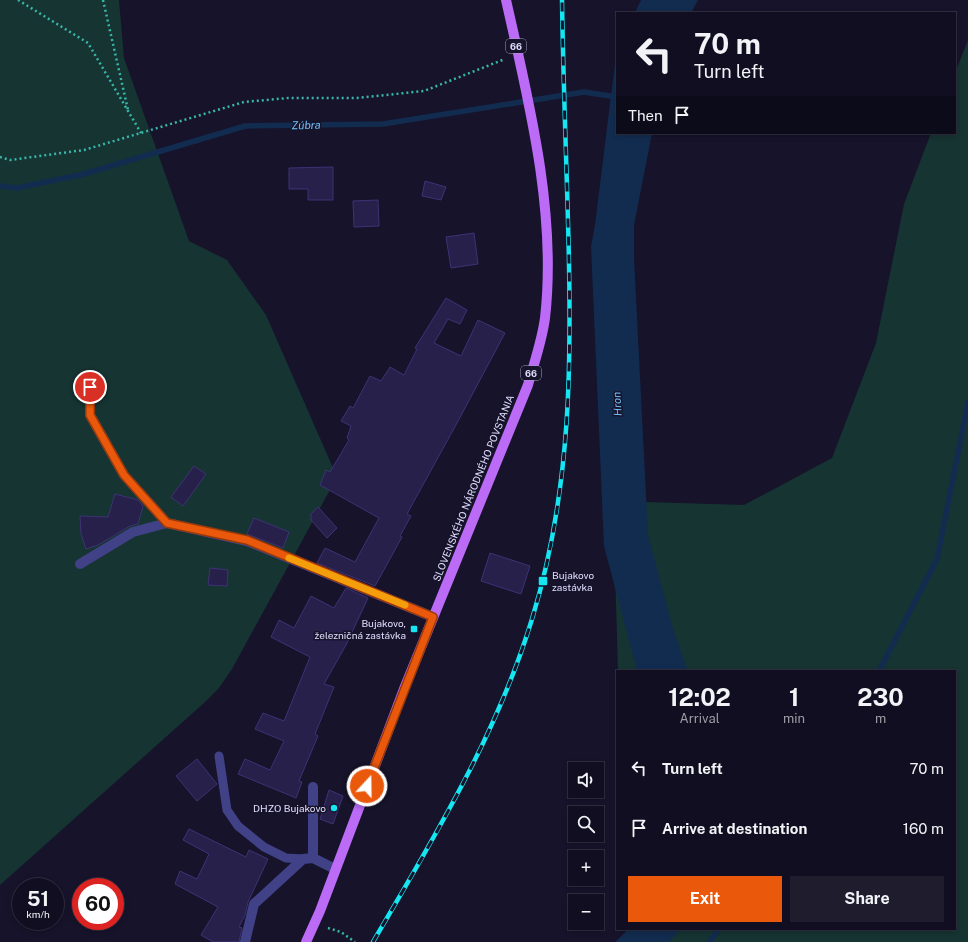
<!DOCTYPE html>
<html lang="en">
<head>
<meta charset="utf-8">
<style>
	:root { --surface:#100e20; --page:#1e1c2d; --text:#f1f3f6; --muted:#9c9ca5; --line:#302e3e; --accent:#ea580c }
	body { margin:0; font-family:"Public Sans",sans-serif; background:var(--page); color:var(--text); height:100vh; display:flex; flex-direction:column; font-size:15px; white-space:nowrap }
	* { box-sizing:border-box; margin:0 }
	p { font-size:13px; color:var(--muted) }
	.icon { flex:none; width:22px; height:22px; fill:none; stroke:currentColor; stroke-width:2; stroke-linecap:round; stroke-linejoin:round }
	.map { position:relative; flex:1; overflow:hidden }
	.panel { position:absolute; left:616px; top:670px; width:340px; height:260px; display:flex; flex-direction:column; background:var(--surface); border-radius:0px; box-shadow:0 2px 6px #0003,0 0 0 1px var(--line) }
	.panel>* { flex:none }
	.top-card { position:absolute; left:616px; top:12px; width:340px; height:122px; border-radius:0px; box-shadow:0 2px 6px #0003,0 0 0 1px var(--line); background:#100e20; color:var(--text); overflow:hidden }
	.controls { position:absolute; left:568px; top:762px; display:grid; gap:8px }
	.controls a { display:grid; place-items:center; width:36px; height:36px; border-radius:0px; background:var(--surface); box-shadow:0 2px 6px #0003,0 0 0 1px var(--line); font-size:20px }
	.speed { position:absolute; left:12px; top:878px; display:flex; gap:8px; font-size:20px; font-weight:700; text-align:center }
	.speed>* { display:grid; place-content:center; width:52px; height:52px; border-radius:50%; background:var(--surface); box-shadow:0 2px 6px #0003,0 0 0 1px var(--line); line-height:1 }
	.speed small { font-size:10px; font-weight:400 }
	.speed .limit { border:6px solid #d22; background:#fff; color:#111 }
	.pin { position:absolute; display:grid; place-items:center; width:34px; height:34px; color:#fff; margin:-17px; border:2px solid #fff; border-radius:50%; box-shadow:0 1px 4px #0007 }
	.me { position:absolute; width:44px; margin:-22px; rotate:21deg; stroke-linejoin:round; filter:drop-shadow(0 0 3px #0008) }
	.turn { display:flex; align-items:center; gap:14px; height:84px; padding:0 12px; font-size:18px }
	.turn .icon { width:52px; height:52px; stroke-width:2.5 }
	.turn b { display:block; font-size:28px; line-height:34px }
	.then { display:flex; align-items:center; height:38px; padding:0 12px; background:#0003; gap:8px; font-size:15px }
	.eta { display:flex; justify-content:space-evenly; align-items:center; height:68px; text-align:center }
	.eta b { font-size:24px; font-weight:700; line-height:28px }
	.button { display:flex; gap:8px; margin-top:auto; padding:8px 12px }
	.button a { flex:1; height:46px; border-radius:0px; background:var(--accent); color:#fff; font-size:16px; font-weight:700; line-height:46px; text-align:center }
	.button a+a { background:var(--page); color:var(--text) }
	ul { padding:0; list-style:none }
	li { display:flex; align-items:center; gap:12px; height:60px; padding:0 12px }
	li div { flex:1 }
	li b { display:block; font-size:15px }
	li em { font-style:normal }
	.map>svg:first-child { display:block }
	.green { fill:#163432 }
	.water { fill:#122c4f }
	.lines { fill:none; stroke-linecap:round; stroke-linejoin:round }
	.stream { stroke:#122c4f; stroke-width:5.5 }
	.building { fill:#26204b; stroke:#3d3375 }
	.path { stroke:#38b7aa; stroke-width:2.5; stroke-dasharray:2 3; stroke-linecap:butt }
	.service { stroke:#414187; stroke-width:9 }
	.minor { stroke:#414187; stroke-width:10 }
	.primary { stroke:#bc6bf7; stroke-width:10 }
	.rail-casing { stroke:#15e6f2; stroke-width:4.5 }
	.rail { stroke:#16132b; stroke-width:3; stroke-dasharray:9; stroke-linecap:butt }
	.route-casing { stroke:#983908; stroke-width:10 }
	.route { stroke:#ea580c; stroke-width:7 }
	.slow { stroke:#f59e0b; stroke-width:7 }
	.poi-dot { fill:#15e6f2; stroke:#16132b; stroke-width:1.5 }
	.labels { text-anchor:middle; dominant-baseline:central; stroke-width:3; stroke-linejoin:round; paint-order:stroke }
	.shield { fill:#16132b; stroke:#a3a1be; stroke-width:1 }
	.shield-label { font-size:9px; font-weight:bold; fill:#e0defd }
	.street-label { font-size:10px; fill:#e0defd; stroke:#16132b }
	.poi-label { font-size:10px; fill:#e0defd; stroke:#16132b; text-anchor:end }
	.water-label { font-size:11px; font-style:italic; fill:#72c0f7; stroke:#16132b }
</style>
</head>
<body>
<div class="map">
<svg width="968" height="942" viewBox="0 0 968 942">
	<rect width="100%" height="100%" fill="#16132b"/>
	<g class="green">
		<path d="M0 0H119L124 58 189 241 227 260 266 315 337 477 232 669 219 688 204 703 0 885Z"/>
		<path d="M968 40V942H626V929H955V671H618L613 501 744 505 832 458 876 343 904 204 931 133H955V73Z"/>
	</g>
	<g class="water">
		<path d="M641 0H698L691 13H635Z"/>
		<path d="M617 47V133H652L634 225V258L648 535 673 629 688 671H637L604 546 591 246 595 225Z"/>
		<path d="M629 929H681L669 942H615Z"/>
	</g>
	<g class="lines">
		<g class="stream">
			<path d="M0 186 17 188 84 174 245 126 383 124 584 92 617 97"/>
			<path d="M879 671 937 559 968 402"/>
			<path d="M709 942 719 929"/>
		</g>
	</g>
	<g class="building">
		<path d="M333 167V200H308V189H289V168Z"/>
		<path d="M425 181 446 187 441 200 422 196Z"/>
		<path d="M378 200 379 226 354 227 353 201Z"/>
		<path d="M474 233 478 264 451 268 446 237Z"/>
		<path d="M446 298 467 310 460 324 448 319 434 343 461 356 478 320 505 333 457 423 407 514 411 516 400 536 402 537 375 586 317 563 325 548 355 562 379 518 320 485 326 470 330 472 349 440 347 438 351 426 341 421 350 406 353 408 370 376 381 381 390 367 404 375 417 349 415 348Z"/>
		<path d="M194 466 206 474 183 506 171 497Z"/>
		<path d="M115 494 138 500 143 506 138 524 130 526 98 545 86 549 81 534 80 516 108 517Z"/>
		<path d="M318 507 337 528 327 538 311 520V514Z"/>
		<path d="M254 518 289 532 283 548 247 534Z"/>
		<path d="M490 553 530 566 521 594 481 581Z"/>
		<path d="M210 568 228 570 227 586 208 585Z"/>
		<path d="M346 588 368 598 346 645 324 684 334 687 315 734 318 736 299 781 302 782 296 798 238 774 245 759 270 770 284 741 255 729 263 713 284 721 310 657 271 637 279 620 294 628 311 596 334 608Z"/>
		<path d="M197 759 217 784 197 801 176 776Z"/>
		<path d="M329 790 343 796 333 824 320 819Z"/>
		<path d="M189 829 246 857 249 850 268 859 248 902 245 915 239 927 242 928 239 942H213L201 935 218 907 175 884 180 871 197 879 209 854 183 840Z"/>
	</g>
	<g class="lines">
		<g class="path">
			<path d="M18 0 88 43 141 133"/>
			<path d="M103 0 128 110"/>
			<path d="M0 157 10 160 84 150 244 102 288 98H357L424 91 505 59"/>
			<path d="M328 928 341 932 355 942"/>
		</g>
		<path class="service" d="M219 756 227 810 238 826 264 847 286 858 303 859"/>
		<g class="minor">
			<path d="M90 387V415L124 475 167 523"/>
			<path d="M80 564 133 532 167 523 247 541 433 617"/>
			<path d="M313 787V858"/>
			<path d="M245 942 254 904 303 859 313 858 335 869"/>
		</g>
		<path class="primary" d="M306 942 320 911 404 689 528 385C534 363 542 341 545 318 557 213 529 102 506 0"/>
		<g class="rail-casing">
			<path id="rail" d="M373 942C433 839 497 735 532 619 572 489 572 358 568 222 566 148 563 74 562 0"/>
		</g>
		<use href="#rail" class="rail"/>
	</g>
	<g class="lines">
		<g class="route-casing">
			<path id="route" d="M90 387V415L124 475 167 523 247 540 433 617 367 786"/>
		</g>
		<use href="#route" class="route"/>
		<path class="slow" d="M289 558 405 605"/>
	</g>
	<g class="poi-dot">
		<rect x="538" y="576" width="10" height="10" rx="2"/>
		<rect x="410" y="625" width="8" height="8" rx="2"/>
		<circle cx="334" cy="808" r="4"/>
	</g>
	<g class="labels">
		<g class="shield">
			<rect x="506" y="39" width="20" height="14" rx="3"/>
			<rect x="521" y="366" width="20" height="14" rx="3"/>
		</g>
		<g class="shield-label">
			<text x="516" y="46">66</text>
			<text x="531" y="373">66</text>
		</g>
		<g class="street-label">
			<text transform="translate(473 488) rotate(-68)">SLOVENSKÉHO NÁRODNÉHO POVSTANIA</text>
		</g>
		<g class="poi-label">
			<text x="552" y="575" text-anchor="start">Bujakovo<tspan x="552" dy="12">zastávka</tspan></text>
			<text x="406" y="623">Bujakovo,<tspan x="406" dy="12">železničná zastávka</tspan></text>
			<text x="326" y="808">DHZO Bujakovo</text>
		</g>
		<g class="water-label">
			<text transform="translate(306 125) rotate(-1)">Zúbra</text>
			<text transform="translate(617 404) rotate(-93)">Hron</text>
		</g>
	</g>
</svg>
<div class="controls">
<a><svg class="icon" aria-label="sound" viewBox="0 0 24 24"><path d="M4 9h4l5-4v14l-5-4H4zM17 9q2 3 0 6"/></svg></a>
<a><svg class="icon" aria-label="search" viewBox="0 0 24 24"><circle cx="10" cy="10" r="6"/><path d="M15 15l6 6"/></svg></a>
<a>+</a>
<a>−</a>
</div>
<div class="speed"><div>51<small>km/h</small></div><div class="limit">60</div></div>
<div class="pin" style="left:90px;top:387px;background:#d93025"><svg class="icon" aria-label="arrive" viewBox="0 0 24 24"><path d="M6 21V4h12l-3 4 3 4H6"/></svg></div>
<svg class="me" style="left:367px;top:786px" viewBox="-20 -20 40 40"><circle r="17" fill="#ea580c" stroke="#fff" stroke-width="3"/><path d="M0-11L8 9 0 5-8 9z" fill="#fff"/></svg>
<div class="top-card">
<div class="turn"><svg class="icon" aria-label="left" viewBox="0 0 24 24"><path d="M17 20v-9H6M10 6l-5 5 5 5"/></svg><div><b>70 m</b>Turn left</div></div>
<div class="then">Then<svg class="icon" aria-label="arrive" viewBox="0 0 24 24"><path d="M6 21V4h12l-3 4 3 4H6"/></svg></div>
</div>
<section class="panel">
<div class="eta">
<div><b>12:02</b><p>Arrival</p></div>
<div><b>1</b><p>min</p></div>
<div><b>230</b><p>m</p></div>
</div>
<ul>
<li><svg class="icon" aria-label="left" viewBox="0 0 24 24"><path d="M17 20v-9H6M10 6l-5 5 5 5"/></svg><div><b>Turn left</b></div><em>70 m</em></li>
<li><svg class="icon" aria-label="arrive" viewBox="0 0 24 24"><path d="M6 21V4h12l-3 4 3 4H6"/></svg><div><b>Arrive at destination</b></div><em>160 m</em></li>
</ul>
<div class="button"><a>Exit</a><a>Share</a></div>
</section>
</div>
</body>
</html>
